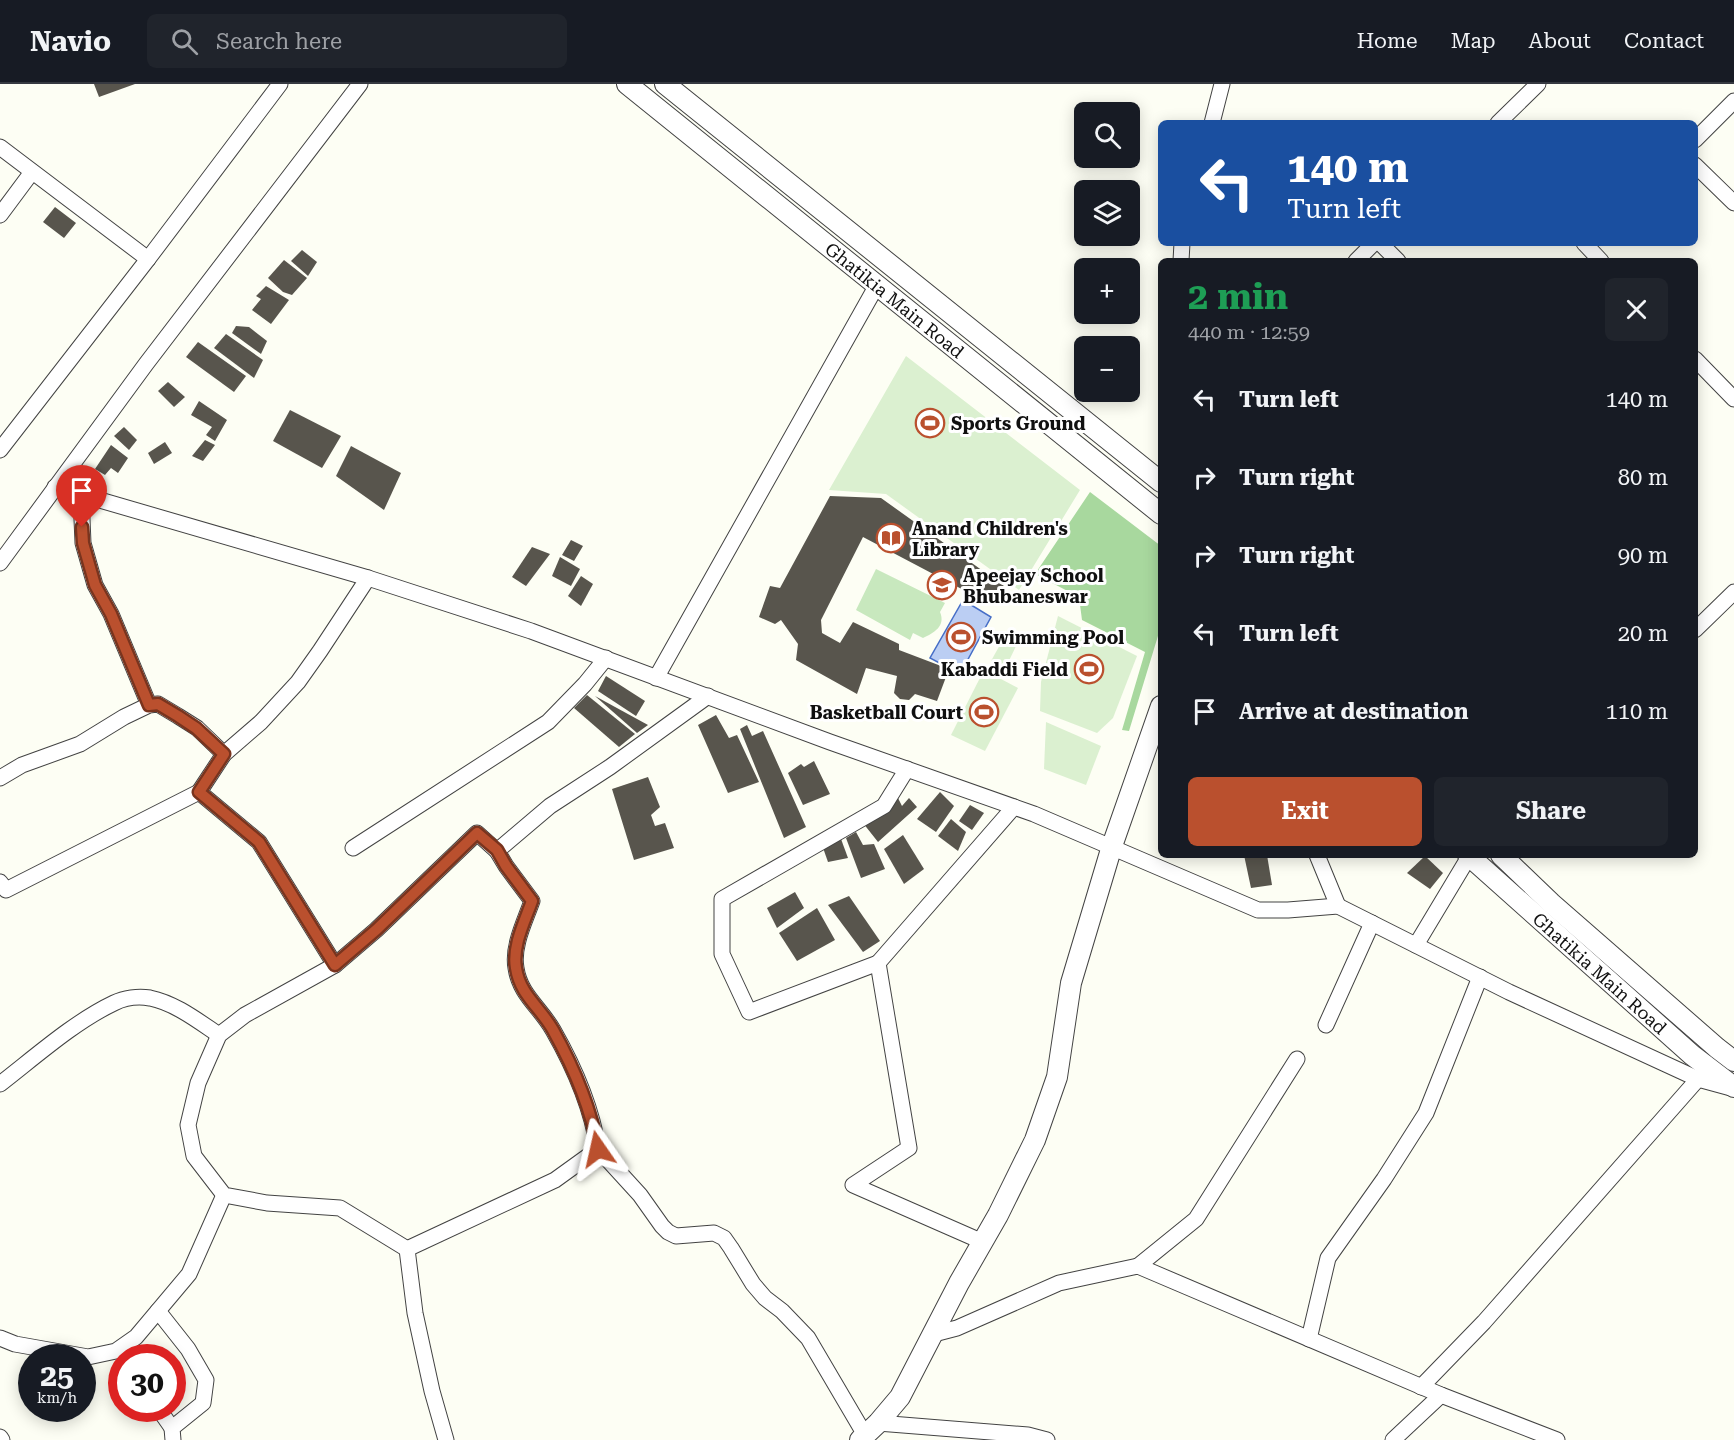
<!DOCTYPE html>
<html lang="en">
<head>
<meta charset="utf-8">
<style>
	:root { --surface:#171b24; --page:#20242c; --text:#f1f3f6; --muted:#9ea1a6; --line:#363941; --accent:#ba502e }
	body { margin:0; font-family:"Roboto Serif",serif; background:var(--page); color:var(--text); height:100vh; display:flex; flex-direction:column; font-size:22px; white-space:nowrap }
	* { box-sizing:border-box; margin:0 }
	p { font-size:20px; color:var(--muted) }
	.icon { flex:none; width:33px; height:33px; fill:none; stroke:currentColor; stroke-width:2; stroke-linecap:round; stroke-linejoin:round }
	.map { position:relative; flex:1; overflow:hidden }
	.drawer { position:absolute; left:1158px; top:174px; width:540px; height:600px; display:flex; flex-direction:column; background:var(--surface); border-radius:9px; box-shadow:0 3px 15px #0003 }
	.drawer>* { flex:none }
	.guide { position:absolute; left:1158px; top:36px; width:540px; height:126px; border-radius:9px; box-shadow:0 3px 15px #0003; background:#1a4fa0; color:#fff; overflow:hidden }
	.controls { position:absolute; left:1074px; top:18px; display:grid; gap:12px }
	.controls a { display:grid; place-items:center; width:66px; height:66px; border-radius:9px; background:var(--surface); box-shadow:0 3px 15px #0003; font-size:30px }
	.speed { position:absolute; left:18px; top:1260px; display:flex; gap:12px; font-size:30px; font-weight:700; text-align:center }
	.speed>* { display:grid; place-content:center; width:78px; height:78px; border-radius:50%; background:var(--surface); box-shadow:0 3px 15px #0003; line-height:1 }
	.speed small { font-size:15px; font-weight:400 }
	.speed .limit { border:9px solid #d22; background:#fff; color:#111 }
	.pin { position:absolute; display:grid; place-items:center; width:51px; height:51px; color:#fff; margin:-62px -26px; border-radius:50% 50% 50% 0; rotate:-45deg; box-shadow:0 0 6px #0007 }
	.pin .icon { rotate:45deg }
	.me { position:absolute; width:66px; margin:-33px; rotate:349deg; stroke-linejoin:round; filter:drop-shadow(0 0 4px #0008) }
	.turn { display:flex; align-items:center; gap:21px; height:126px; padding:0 30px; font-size:27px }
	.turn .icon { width:78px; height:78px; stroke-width:2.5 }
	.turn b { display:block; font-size:42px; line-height:51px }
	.round { display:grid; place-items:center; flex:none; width:63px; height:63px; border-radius:9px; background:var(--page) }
	.overview { display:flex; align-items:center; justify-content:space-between; height:102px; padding:0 30px }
	h1 { font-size:36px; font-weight:700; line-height:45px; color:#1e9e55 }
	.action { display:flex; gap:12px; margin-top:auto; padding:12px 30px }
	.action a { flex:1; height:69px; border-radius:9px; background:var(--accent); color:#fff; font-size:24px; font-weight:700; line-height:69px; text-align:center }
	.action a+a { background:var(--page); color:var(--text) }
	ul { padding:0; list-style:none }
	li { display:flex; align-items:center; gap:18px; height:78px; padding:0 30px }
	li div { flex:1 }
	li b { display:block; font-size:22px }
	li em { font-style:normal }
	header { display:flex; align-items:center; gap:36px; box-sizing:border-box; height:84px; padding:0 30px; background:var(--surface); border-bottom:2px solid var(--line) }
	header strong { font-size:28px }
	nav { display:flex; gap:33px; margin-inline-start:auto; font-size:21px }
	.search { width:420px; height:54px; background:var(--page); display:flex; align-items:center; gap:15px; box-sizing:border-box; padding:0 21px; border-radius:9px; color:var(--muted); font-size:22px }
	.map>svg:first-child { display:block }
	.green { fill:#c8e8be }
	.forest { fill:#a8d89e }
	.pitch { fill:#dbf0d0 }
	.water { fill:#bbcef3; stroke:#466ec7; stroke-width:1.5 }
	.building { fill:#58554d }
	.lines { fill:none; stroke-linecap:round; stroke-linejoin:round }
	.minor-casing { stroke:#434343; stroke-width:17 }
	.tertiary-casing { stroke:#434343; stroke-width:22 }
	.minor { stroke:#fff; stroke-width:15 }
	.tertiary { stroke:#fff; stroke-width:20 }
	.route-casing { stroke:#79341e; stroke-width:15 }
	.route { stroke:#ba502e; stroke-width:10 }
	.labels { text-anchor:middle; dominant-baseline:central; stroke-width:6; stroke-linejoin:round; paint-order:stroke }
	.street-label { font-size:18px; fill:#101010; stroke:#fff }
	.poi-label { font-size:18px; font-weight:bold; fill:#101010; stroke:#fff; text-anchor:start }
</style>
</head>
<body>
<header>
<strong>Navio</strong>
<div class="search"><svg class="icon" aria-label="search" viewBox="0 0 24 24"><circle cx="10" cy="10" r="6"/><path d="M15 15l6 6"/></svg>Search here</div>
<nav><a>Home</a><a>Map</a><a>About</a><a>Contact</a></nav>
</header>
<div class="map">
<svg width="1734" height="1356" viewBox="0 0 1734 1356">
	<rect width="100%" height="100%" fill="#fdfef4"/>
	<path class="green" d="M876 485 945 519 940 528C946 542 934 549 923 554L913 549 910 556 856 526Z"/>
	<path class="forest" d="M1090 408 1161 462V542L1129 647 1122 646 1145 568 1082 536 1079 513 1035 490Z"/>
	<g class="pitch">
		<path d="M906 272 1080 406 1019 506 886 410 829 406Z"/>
		<path d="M1058 532 1137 572 1113 634 1097 649 1040 627 1041 598Z"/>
		<path d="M1006 550 1018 558 1005 585 991 577Z"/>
		<path d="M984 586 1018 604 985 667 951 651Z"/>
		<path d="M1046 638 1101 662 1086 701 1044 685Z"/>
	</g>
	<path class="water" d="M963 516 991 533 960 590 930 574Z"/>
	<g class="building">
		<path d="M94 0H135L99 13Z"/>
		<path d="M55 123 76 139 64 154 43 138Z"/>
		<path d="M302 166 317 178 308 192 291 177Z"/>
		<path d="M284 176 307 194 292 211 283 208 268 194Z"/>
		<path d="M266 202 289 216 271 240 252 226 261 215 256 212Z"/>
		<path d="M236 242 249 243 267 257 261 270 232 249Z"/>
		<path d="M226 250 263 276 254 294 214 264Z"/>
		<path d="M198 258 246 292 234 308 186 273Z"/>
		<path d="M168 298 185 313 174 323 158 307Z"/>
		<path d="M199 317 227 336 215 357 206 351 212 343 191 331Z"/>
		<path d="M290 326 341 352 322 384 273 357Z"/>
		<path d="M124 343 137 356 129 366 114 352Z"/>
		<path d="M205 356 215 361 203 377 192 372Z"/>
		<path d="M165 358 172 369 154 380 148 369Z"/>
		<path d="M111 361 128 374 118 389 111 384 105 391 95 385Z"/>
		<path d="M351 362 401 389 384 426 336 392Z"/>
		<path d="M830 412 881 414 1004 502 992 521 863 453 821 536 822 549 840 559 853 538 899 560V566L949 585 937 617 915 610 909 616 900 615 894 609 897 592 866 584 857 610 796 576 798 560 781 536 775 540 759 533 770 502 780 504Z"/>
		<path d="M571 456 583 462 574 477 562 471Z"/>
		<path d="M532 463 550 470 526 502 512 493Z"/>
		<path d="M560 473 580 485 571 502 552 492Z"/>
		<path d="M581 492 593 500 581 522 568 512Z"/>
		<path d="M606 592 645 617 636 632 598 607Z"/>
		<path d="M587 611 635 650 619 663 574 624Z"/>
		<path d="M595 612 648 641 637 649Z"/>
		<path d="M716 631 729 654 737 651 759 698 728 709 698 641Z"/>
		<path d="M747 641 752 652 763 647 806 743 784 754 740 645Z"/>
		<path d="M814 677 830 710 803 721 788 689 801 680 804 683Z"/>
		<path d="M648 693 660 723 651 731 655 742 665 739 674 764 634 776 612 705Z"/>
		<path d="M940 708 954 722 936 748 917 735Z"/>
		<path d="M897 712 902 722 909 714 917 723 878 758 863 739Z"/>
		<path d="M970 721 984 729 972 746 959 737Z"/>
		<path d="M951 735 966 748 958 767 938 752Z"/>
		<path d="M856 748 863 761 874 760 885 785 861 794 846 754Z"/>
		<path d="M903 751 924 785 904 800 884 765Z"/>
		<path d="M841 755 848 774 828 778 822 761Z"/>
		<path d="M1244 771H1267L1272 801 1251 804Z"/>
		<path d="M1425 772 1443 789 1430 805 1407 789Z"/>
		<path d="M795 808 804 824 777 844 767 824Z"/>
		<path d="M849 812 880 857 863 868 828 821Z"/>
		<path d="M817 824 835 856 797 877 779 849Z"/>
	</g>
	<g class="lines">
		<g class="minor-casing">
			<g id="minor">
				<path d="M1212 39 1222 0"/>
				<path d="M1498 39 1538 0"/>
				<path d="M1695 56 1734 17"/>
				<path d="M0 63 148 175 280 0"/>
				<path d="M1695 81 1734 119"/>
				<path d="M0 131 32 88"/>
				<path d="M1380 159 1398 177"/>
				<path d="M1584 159 1601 177"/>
				<path d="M1181 177 1182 159"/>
				<path d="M1356 177 1374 159"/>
				<path d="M1695 275 1734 315"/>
				<path d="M0 366 148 175"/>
				<path d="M55 403 368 494 531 547 830 658 1034 730 1258 826H1288L1338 822 1509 908 1698 995 1731 1004"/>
				<path d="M81 411 83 459 95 501 111 530 149 621"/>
				<path d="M0 479 146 280 360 0"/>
				<path d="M1695 546 1734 508"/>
				<path d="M656 594 877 201"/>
				<path d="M0 694 22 681 80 660 124 633 149 621 158 620 178 632 197 644 224 670"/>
				<path d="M199 708 224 670 261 638 298 598 320 567 368 494"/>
				<path d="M353 764 548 638 585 600 606 574"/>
				<path d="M1317 771 1338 822"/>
				<path d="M0 798 6 806 199 708 259 758 335 881"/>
				<path d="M1416 861 1470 771"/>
				<path d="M878 879 749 928 722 870V815L884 722 907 685"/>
				<path d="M1326 941 1372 839"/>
				<path d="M0 1000C35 973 74 938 114 919 124 914 138 912 150 914 175 919 198 937 219 951"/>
				<path d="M598 1065 640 1111 662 1142 668 1148 676 1152 714 1149 724 1154 731 1164 753 1200 765 1214 782 1227 808 1254 865 1351"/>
				<path d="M983 1158 853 1101 909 1064 878 879 1014 723"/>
				<path d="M407 1165 340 1124 267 1119 224 1111 194 1072 188 1041 198 999 219 951 245 931 335 881 376 846 477 749 497 767"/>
				<path d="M1138 1182 1196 1135 1297 975"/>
				<path d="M158 1227 188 1265 206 1296 203 1319 172 1344 173 1356"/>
				<path d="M934 1250 957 1244 1059 1199 1138 1182 1441 1311 1557 1356"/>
				<path d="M0 1254 15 1260 88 1273 116 1267 136 1253 189 1190 224 1111"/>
				<path d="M1309 1255 1328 1174 1384 1095 1426 1029 1480 893"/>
				<path d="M1421 1303 1484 1238 1698 995"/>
				<path d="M158 1324 172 1344"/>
				<path d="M878 1339 1028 1351 1047 1356"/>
				<path d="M0 1353 2 1356"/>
				<path d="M446 1356 432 1307 415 1229 407 1165 555 1096 598 1065C592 1025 573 981 553 946 540 923 520 911 516 884 512 862 525 837 532 817L506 782 497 767 550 722 610 683 708 612"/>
				<path d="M1393 1356 1441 1311"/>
			</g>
		</g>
		<g class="tertiary-casing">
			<g id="tertiary">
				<path id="s1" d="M627 0 1161 430"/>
				<path d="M665 0 1161 398"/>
				<path id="s2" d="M1468 771 1692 971 1734 1003"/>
				<path d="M1501 771 1551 819 1717 964 1734 977"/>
				<path d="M860 1356 878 1339 900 1313 959 1199 998 1131 1035 1056 1057 993 1071 899 1112 762 1161 622"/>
			</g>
		</g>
		<use href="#minor" class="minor"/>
		<use href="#tertiary" class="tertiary"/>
	</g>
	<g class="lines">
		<g class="route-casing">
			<path id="route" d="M82 443 83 459 95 501 111 530 149 621 158 620 178 632 196 644 224 670 199 708 259 758 335 881 376 846 477 749 497 766 506 782 532 817C525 837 512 862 516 884 520 911 540 923 553 946 573 982 591 1024 598 1065"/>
		</g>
		<use href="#route" class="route"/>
	</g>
	<defs>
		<g id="stadium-ring" transform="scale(1.5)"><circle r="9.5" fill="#fff" stroke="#ba502e" stroke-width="1.5"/><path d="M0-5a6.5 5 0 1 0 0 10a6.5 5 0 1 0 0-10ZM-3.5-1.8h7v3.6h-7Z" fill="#ba502e"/></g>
		<g id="library-ring" transform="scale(1.5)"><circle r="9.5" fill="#fff" stroke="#ba502e" stroke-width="1.5"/><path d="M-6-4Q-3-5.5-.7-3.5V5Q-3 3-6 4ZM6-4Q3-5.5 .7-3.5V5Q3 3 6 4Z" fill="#ba502e"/></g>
		<g id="school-ring" transform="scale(1.5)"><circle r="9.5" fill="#fff" stroke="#ba502e" stroke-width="1.5"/><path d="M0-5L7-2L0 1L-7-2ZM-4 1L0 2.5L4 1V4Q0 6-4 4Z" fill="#ba502e"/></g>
	</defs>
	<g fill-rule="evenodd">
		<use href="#stadium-ring" x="930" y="339"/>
		<use href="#library-ring" x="891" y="454"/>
		<use href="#school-ring" x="942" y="501"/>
		<use href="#stadium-ring" x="961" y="553"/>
		<use href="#stadium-ring" x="1089" y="585"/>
		<use href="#stadium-ring" x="984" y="628"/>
	</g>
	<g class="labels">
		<g class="street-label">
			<text stroke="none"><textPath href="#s1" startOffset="344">Ghatikia Main Road</textPath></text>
			<text stroke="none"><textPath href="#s2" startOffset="177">Ghatikia Main Road</textPath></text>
		</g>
		<g class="poi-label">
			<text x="951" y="339">Sports Ground</text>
			<text x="912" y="444">Anand Children's<tspan x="912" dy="21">Library</tspan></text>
			<text x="963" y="491">Apeejay School<tspan x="963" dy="21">Bhubaneswar</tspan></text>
			<text x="982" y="553">Swimming Pool</text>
			<text x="1068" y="585" text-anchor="end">Kabaddi Field</text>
			<text x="963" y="628" text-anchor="end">Basketball Court</text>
		</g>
	</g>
</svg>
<div class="controls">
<a><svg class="icon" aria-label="search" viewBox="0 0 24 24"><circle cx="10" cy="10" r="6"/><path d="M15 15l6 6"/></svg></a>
<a><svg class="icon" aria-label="layers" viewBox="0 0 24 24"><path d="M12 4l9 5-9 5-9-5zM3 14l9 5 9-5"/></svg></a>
<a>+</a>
<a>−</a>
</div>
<div class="speed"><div>25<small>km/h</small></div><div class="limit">30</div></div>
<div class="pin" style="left:82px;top:443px;background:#d93025"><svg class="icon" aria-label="arrive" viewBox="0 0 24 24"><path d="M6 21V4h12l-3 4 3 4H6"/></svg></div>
<svg class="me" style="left:598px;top:1065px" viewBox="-20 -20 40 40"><path d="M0-17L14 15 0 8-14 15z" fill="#ba502e" stroke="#fff" stroke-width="4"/></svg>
<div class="guide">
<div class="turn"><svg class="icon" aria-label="left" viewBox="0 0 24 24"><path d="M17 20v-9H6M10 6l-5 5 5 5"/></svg><div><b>140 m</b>Turn left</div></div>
</div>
<section class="drawer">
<div class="overview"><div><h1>2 min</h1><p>440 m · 12:59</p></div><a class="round"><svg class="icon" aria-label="close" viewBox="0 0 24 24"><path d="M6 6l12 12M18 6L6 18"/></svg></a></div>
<ul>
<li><svg class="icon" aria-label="left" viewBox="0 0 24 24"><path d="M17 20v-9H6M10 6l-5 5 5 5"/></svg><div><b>Turn left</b></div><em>140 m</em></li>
<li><svg class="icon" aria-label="right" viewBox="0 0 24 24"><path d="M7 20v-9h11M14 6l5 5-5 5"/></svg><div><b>Turn right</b></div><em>80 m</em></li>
<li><svg class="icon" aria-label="right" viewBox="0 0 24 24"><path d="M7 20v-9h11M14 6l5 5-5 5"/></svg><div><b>Turn right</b></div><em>90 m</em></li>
<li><svg class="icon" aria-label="left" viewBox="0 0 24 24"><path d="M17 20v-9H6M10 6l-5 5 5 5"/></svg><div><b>Turn left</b></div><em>20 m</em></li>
<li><svg class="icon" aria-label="arrive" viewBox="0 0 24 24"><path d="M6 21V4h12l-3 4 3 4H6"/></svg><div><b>Arrive at destination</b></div><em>110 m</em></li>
</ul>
<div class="action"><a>Exit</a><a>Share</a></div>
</section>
</div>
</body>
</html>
